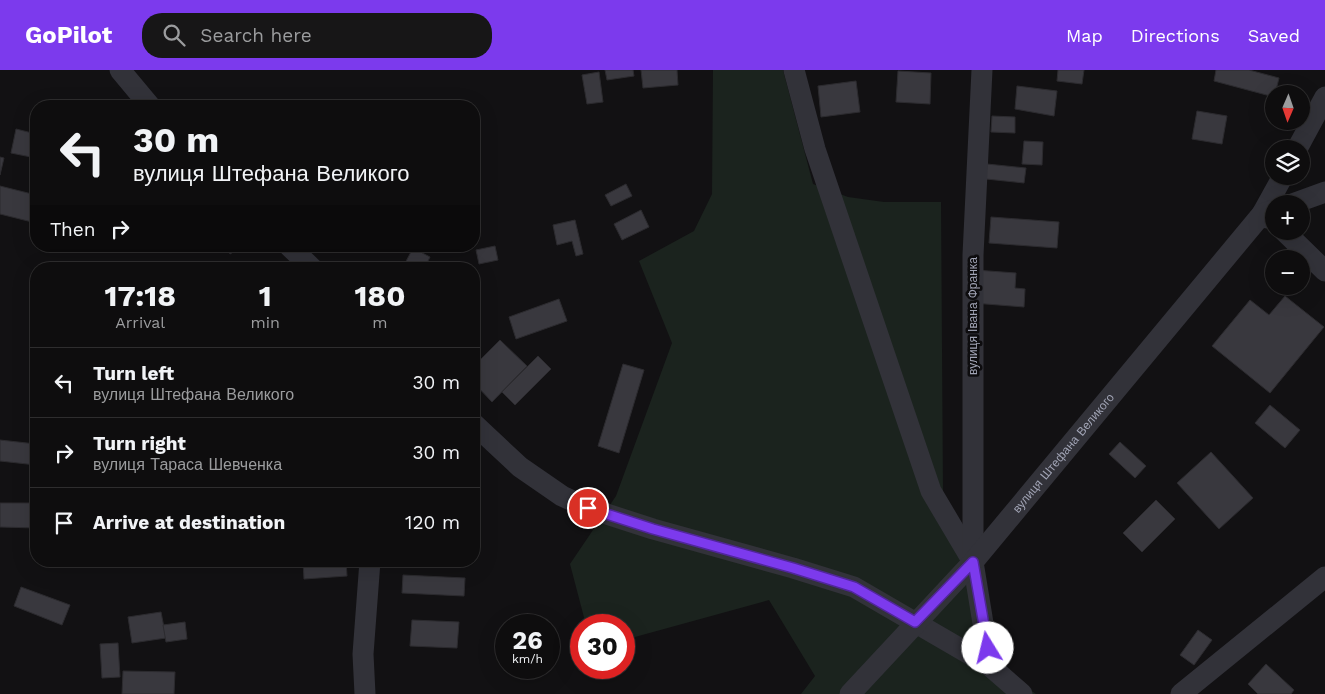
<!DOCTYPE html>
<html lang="en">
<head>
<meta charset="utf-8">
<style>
	:root { --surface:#0e0d0e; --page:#171617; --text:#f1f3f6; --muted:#9b9c9e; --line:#2e2d2e; --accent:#7c3aed }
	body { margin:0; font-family:"Work Sans",sans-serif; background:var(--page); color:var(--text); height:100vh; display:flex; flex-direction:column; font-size:19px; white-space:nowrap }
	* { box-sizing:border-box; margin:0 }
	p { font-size:16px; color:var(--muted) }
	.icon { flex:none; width:28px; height:28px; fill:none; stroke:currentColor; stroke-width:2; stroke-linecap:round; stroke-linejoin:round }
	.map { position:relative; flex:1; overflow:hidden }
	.side { position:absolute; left:30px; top:192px; width:450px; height:305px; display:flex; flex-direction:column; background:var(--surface); border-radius:20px; box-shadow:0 5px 20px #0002,0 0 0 1px var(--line) }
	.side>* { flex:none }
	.top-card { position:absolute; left:30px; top:30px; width:450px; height:152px; border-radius:20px; box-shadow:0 5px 20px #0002,0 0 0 1px var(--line); background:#0e0d0e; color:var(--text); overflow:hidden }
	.needle { width:32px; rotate:182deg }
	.buttons { position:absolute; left:1265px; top:15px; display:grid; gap:10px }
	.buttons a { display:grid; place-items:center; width:45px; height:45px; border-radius:50%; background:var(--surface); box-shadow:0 5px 20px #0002,0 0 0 1px var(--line); font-size:25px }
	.speed { position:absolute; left:495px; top:544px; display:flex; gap:10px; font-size:25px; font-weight:700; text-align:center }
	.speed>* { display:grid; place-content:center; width:65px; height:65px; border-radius:50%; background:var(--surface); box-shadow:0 5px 20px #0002,0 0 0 1px var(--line); line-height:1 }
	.speed small { font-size:12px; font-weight:400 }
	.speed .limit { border:8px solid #d22; background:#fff; color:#111 }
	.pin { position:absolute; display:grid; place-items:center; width:42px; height:42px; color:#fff; margin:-21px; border:2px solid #fff; border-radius:50%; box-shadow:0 1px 5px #0007 }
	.me { position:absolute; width:55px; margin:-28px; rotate:351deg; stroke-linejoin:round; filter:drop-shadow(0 0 4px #0008) }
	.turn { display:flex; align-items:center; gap:18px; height:105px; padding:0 20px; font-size:22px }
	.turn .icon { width:65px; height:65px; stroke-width:2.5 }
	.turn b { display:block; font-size:35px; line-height:42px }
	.then { display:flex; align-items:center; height:48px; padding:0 20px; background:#0003; gap:10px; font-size:19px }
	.eta { display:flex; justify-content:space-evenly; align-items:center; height:85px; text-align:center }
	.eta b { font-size:30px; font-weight:700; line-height:35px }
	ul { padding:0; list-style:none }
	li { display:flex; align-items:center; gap:15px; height:70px; padding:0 20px; border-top:1px solid var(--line) }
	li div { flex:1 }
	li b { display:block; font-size:19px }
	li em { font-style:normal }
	header { display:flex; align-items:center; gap:30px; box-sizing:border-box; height:70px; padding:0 25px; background:var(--accent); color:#fff }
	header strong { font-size:24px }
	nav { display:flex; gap:28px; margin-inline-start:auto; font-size:18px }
	.search { width:350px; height:45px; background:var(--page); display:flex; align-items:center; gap:12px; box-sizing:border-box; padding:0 18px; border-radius:20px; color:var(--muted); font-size:19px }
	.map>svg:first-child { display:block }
	.green { fill:#1b231e }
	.building { fill:#39383e; stroke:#2c2b2f }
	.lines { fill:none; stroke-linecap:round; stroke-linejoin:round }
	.minor { stroke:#323239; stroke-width:21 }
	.route-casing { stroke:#51269a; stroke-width:12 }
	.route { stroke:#7c3aed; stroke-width:9 }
	.labels { text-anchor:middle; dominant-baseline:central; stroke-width:5; stroke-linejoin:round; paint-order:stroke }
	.street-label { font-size:12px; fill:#a1a4b5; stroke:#0d0c0e }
</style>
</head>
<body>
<header>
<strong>GoPilot</strong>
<div class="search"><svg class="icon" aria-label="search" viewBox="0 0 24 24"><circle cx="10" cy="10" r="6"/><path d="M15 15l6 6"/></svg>Search here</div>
<nav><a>Map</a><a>Directions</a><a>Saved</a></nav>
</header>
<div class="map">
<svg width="1325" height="624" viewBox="0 0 1325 624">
	<rect width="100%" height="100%" fill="#121113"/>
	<path class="green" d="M713 0H783L813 114 848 127 884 132H941L943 423 973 492 976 580 1036 624H801L815 606 769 530 624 570V555H586L570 494 616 426 672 273 639 191 694 161 712 124Z"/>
	<g class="building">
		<path d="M605 0H633L634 6 607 10Z"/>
		<path d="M641 0H677L678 15 643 18Z"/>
		<path d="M1058 0H1084L1082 14 1057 11Z"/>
		<path d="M1216 0H1249L1279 8 1275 24 1274 27 1214 11Z"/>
		<path d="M898 1 931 3 930 34 896 32Z"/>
		<path d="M599 2 603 32 587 34 582 5Z"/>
		<path d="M856 11 860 42 821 47 818 16Z"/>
		<path d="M1017 16 1057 21 1054 46 1015 39Z"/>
		<path d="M1197 41 1227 46 1222 74 1192 69Z"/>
		<path d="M992 46 1015 47V63L991 62Z"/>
		<path d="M16 59 36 64V88L11 83Z"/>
		<path d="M1024 71 1043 72 1042 95 1022 94Z"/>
		<path d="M0 87 4 88 0 105Z"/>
		<path d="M987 94 1026 98 1024 113 986 109Z"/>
		<path d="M626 114 632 126 611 136 605 125Z"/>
		<path d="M0 116 36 125V134L32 152 0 144Z"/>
		<path d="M641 140 649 157 622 170 614 154Z"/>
		<path d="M991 147 1059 152 1057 178 989 173Z"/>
		<path d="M575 150 583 184 576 186 572 171 557 175 553 155Z"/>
		<path d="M226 176H243L230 184Z"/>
		<path d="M495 176 498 190 479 194 476 180Z"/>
		<path d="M413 178 430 187 424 199H402Z"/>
		<path d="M151 192 153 199H131Z"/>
		<path d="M975 200 1016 203 1015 218 1025 219 1024 237 973 233Z"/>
		<path d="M1285 226 1324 257 1270 323 1212 276 1250 230 1269 245Z"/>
		<path d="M559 229 567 251 516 269 509 247Z"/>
		<path d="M500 270 527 296 492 332 474 313V296Z"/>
		<path d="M538 286 551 299 515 335 502 322Z"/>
		<path d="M623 294 644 300 619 383 598 376Z"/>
		<path d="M1270 335 1300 360 1285 378 1255 353Z"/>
		<path d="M0 370 36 374V395L0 391Z"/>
		<path d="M1120 372 1146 396 1135 408 1109 384Z"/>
		<path d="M1211 382 1253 428 1219 459 1177 413Z"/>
		<path d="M1156 430 1175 449 1142 482 1123 463Z"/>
		<path d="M0 433H36V458L0 457Z"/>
		<path d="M303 491H346L347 506 304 509Z"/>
		<path d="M403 505 465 508 464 526 402 523Z"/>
		<path d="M21 517 70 535 62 555 14 536Z"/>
		<path d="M161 542 166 568 132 573 128 547Z"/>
		<path d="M412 550 459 552 457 578 410 576Z"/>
		<path d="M185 552 187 569 166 572 163 555Z"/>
		<path d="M1198 560 1212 570 1194 595 1180 585Z"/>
		<path d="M118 573 120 607 102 608 100 574Z"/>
		<path d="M1266 594 1294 620 1291 624H1258L1248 614Z"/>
		<path d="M123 601 175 602 174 624H122Z"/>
	</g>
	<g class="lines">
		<g class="minor">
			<path d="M120 0 150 36"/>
			<path d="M794 0 815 79 931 421 973 492 990 596"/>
			<path d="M1297 79 1325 27"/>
			<path d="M1292 134 1325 122"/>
			<path d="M1267 148 1262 144 1283 106"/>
			<path d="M1284 161 1325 201"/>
			<path d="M289 176 313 199"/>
			<path d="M474 354 520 397 562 426 588 438 653 459 793 498 854 517 990 596 1022 624"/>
			<path d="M973 491V185L982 0"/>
			<path d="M365 624 363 584 370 491"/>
			<path id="s1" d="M850 624 973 492 1262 144 1274 140"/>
			<path d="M1181 624 1325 507"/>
		</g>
	</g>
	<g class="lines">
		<g class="route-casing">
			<path id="route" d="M588 438 653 459 793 498 854 517 915 552 973 492 988 578"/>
		</g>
		<use href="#route" class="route"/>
	</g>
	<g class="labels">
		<g class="street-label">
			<text transform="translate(973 246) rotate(-90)">вулиця Івана Франка</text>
			<text stroke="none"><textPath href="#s1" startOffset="322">вулиця Штефана Великого</textPath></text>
		</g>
	</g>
</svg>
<div class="buttons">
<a><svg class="needle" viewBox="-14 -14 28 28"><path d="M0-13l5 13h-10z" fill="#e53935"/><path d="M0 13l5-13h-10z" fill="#9b9c9e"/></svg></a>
<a><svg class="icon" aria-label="layers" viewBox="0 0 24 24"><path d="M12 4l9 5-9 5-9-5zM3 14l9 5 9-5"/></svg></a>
<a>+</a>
<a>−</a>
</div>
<div class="speed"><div>26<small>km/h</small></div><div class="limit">30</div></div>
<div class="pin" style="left:588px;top:438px;background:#d93025"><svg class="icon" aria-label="arrive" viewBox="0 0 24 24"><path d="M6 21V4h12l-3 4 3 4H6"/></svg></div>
<svg class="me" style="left:988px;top:578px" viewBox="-20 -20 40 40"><circle r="19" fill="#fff"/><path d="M0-13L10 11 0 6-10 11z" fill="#7c3aed"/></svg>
<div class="top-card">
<div class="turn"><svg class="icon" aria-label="left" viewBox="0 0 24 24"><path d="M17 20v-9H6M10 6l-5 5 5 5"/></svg><div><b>30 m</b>вулиця Штефана Великого</div></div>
<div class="then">Then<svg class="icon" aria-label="right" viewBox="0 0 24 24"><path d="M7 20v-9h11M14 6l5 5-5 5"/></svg></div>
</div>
<section class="side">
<div class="eta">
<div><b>17:18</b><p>Arrival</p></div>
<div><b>1</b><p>min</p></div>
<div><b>180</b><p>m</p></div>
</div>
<ul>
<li><svg class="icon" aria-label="left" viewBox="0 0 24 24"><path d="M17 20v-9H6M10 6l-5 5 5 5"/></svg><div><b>Turn left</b><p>вулиця Штефана Великого</p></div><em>30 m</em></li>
<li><svg class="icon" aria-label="right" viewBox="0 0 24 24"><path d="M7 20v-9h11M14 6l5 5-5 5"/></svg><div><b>Turn right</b><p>вулиця Тараса Шевченка</p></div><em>30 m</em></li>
<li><svg class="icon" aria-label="arrive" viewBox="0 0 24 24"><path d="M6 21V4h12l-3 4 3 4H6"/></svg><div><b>Arrive at destination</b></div><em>120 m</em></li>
</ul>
</section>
</div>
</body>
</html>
